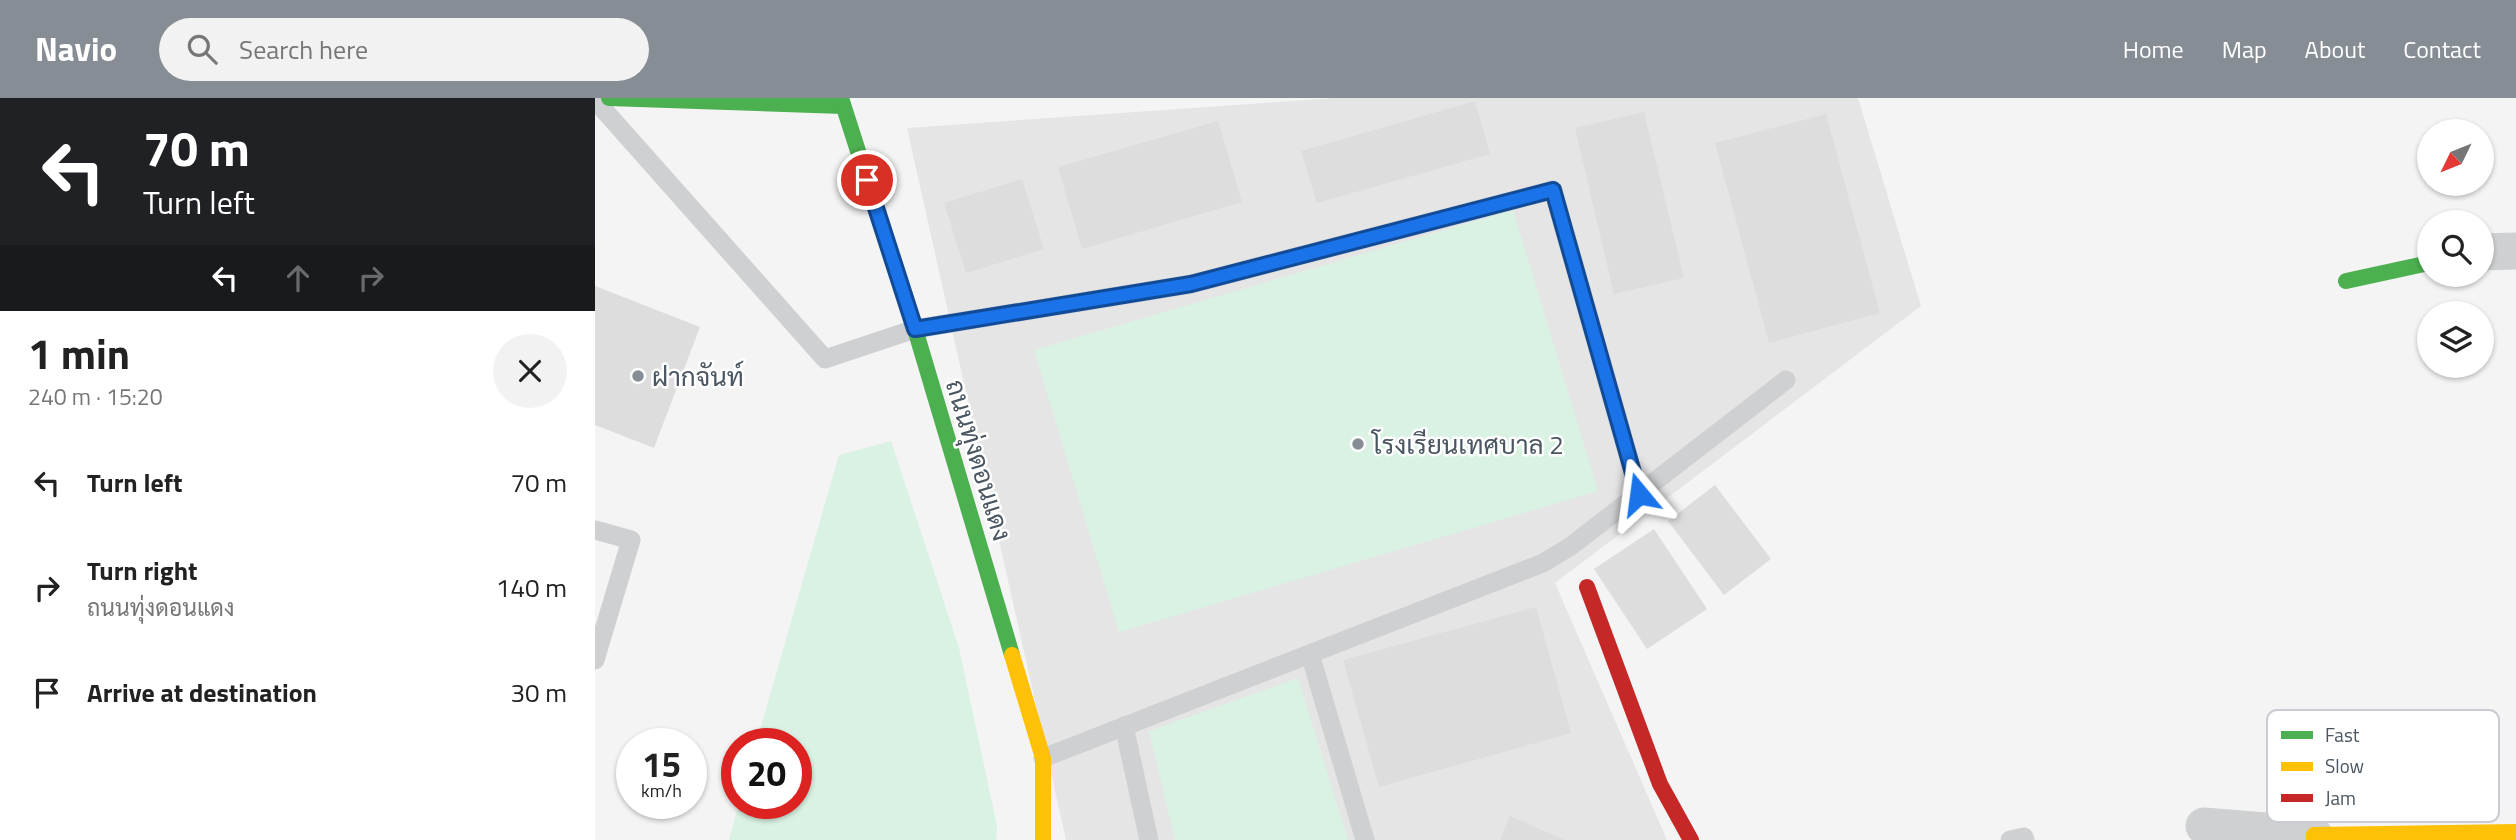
<!DOCTYPE html>
<html lang="en">
<head>
<meta charset="utf-8">
<style>
	:root { --surface:#fff; --page:#f2f2f2; --text:#222; --muted:#767676; --accent:#868d94 }
	body { margin:0; font-family:"Titillium Web",Sarabun,sans-serif; background:var(--page); color:var(--text); height:100vh; display:flex; flex-direction:column; font-size:26px; white-space:nowrap }
	* { box-sizing:border-box; margin:0 }
	p { font-size:23px; color:var(--muted) }
	.icon { flex:none; width:38px; height:38px; fill:none; stroke:currentColor; stroke-width:2; stroke-linecap:round; stroke-linejoin:round }
	.map { position:relative; flex:1; overflow:hidden }
	.sheet { display:flex; flex-direction:column; background:var(--surface); width:595px }
	.sheet>* { flex:none }
	.guide { background:#202124; color:#fff; overflow:hidden }
	.needle { width:46px; rotate:227deg }
	.fabs { position:absolute; left:1822px; top:21px; display:grid; gap:14px }
	.fabs a { display:grid; place-items:center; width:77px; height:77px; border-radius:50%; background:var(--surface); box-shadow:0 2px 5px #0004; font-size:35px }
	.speed { position:absolute; left:21px; top:630px; display:flex; gap:14px; font-size:35px; font-weight:700; text-align:center }
	.speed>* { display:grid; place-content:center; width:91px; height:91px; border-radius:50%; background:var(--surface); box-shadow:0 2px 5px #0004; line-height:1 }
	.speed small { font-size:18px; font-weight:400 }
	.speed .limit { border:10px solid #d22; background:#fff; color:#111 }
	.pin { position:absolute; display:grid; place-items:center; width:60px; height:60px; color:#fff; margin:-30px; border:4px solid #fff; border-radius:50%; box-shadow:0 2px 7px #0007 }
	.me { position:absolute; width:77px; margin:-38px; rotate:344deg; stroke-linejoin:round; filter:drop-shadow(0 0 5px #0008) }
	.turn { display:flex; align-items:center; gap:24px; height:147px; padding:0 28px; font-size:32px }
	.turn .icon { width:91px; height:91px; stroke-width:2.5 }
	.turn b { display:block; font-size:49px; line-height:60px }
	.lanes { display:flex; align-items:center; height:66px; padding:0 28px; background:#0003; justify-content:center; gap:35px; direction:ltr }
	.lanes .off { opacity:.35 }
	.round { display:grid; place-items:center; flex:none; width:74px; height:74px; border-radius:37px; background:var(--page) }
	.summary { display:flex; align-items:center; justify-content:space-between; height:119px; padding:0 28px }
	h1 { font-size:42px; font-weight:700; line-height:52px }
	ul { padding:0; list-style:none }
	li { display:flex; align-items:center; gap:21px; height:105px; padding:0 28px }
	li div { flex:1 }
	li b { display:block; font-size:26px }
	li em { font-style:normal }
	header { display:flex; align-items:center; gap:42px; box-sizing:border-box; height:98px; padding:0 35px; background:var(--accent); color:#fff }
	header strong { font-size:33px }
	nav { display:flex; gap:38px; margin-inline-start:auto; font-size:24px }
	.search { width:490px; height:63px; background:var(--page); display:flex; align-items:center; gap:18px; box-sizing:border-box; padding:0 24px; border-radius:38px; color:var(--muted); font-size:26px }
	main { display:flex; flex:1; min-height:0 }
	.map>svg:first-child { display:block }
	.education { fill:#e6e5e6 }
	.green { fill:#d9f2e3 }
	.building { fill:#ddddde }
	.lines { fill:none; stroke-linecap:round; stroke-linejoin:round }
	.lane { stroke:#ced0d2; stroke-width:19 }
	.street { stroke:#ced0d2; stroke-width:37 }
	.fast { stroke:#4caf50; stroke-width:16 }
	.slow { stroke:#ffc107; stroke-width:16 }
	.jam { stroke:#c62828; stroke-width:16 }
	.route-casing { stroke:#114b97; stroke-width:18 }
	.route { stroke:#1a73e8; stroke-width:12 }
	.poi-dot { fill:#868d94; stroke:#fff; stroke-width:2.5 }
	.labels { text-anchor:middle; dominant-baseline:central; stroke-width:5; stroke-linejoin:round; paint-order:stroke }
	.poi-label { font-size:26px; fill:#4a5661; stroke:#fff; text-anchor:start }
	.street-label { font-size:26px; fill:#4a5661; stroke:#fff }
	.key { fill:#fff; stroke:#c9ccd0; stroke-width:2 }
	.key-label { font-size:19px; fill:#4a5661 }
</style>
</head>
<body>
<header>
<strong>Navio</strong>
<div class="search"><svg class="icon" aria-label="search" viewBox="0 0 24 24"><circle cx="10" cy="10" r="6"/><path d="M15 15l6 6"/></svg>Search here</div>
<nav><a>Home</a><a>Map</a><a>About</a><a>Contact</a></nav>
</header>
<main>
<section class="sheet">
<div class="guide">
<div class="turn"><svg class="icon" aria-label="left" viewBox="0 0 24 24"><path d="M17 20v-9H6M10 6l-5 5 5 5"/></svg><div><b>70 m</b>Turn left</div></div>
<div class="lanes"><svg class="icon" aria-label="left" viewBox="0 0 24 24"><path d="M17 20v-9H6M10 6l-5 5 5 5"/></svg><svg class="icon off" aria-label="ahead" viewBox="0 0 24 24"><path d="M12 20V5M6 11l6-6 6 6"/></svg><svg class="icon off" aria-label="right" viewBox="0 0 24 24"><path d="M7 20v-9h11M14 6l5 5-5 5"/></svg></div>
</div>
<div class="summary"><div><h1>1 min</h1><p>240 m · 15:20</p></div><a class="round"><svg class="icon" aria-label="close" viewBox="0 0 24 24"><path d="M6 6l12 12M18 6L6 18"/></svg></a></div>
<ul>
<li><svg class="icon" aria-label="left" viewBox="0 0 24 24"><path d="M17 20v-9H6M10 6l-5 5 5 5"/></svg><div><b>Turn left</b></div><em>70 m</em></li>
<li><svg class="icon" aria-label="right" viewBox="0 0 24 24"><path d="M7 20v-9h11M14 6l5 5-5 5"/></svg><div><b>Turn right</b><p>ถนนทุ่งดอนแดง</p></div><em>140 m</em></li>
<li><svg class="icon" aria-label="arrive" viewBox="0 0 24 24"><path d="M6 21V4h12l-3 4 3 4H6"/></svg><div><b>Arrive at destination</b></div><em>30 m</em></li>
</ul>
</section>
<div class="map">
<svg width="1921" height="742" viewBox="0 0 1921 742">
	<rect width="100%" height="100%" fill="#f4f4f4"/>
	<path class="education" d="M740 0H1263L1326 208 960 485 1072 742H471L312 30Z"/>
	<g class="green">
		<path d="M918 112 1003 393 524 534 439 252Z"/>
		<path d="M296 343 364 550 402 728 401 742H134L144 705H201V646H161L244 357Z"/>
		<path d="M703 580 753 742H580L554 633Z"/>
	</g>
	<g class="building">
		<path d="M880 3 895 56 722 105 706 53Z"/>
		<path d="M1049 14 1089 180 1019 196 980 30Z"/>
		<path d="M1231 16 1285 215 1174 245 1120 45Z"/>
		<path d="M623 23 647 104 487 151 463 69Z"/>
		<path d="M427 81 449 151 371 175 349 105Z"/>
		<path d="M0 188 105 229 59 350 0 327Z"/>
		<path d="M1120 387 1176 461 1129 497 1073 423Z"/>
		<path d="M1059 431 1112 511 1052 551 999 471Z"/>
		<path d="M941 509 976 635 784 689 748 562Z"/>
		<path d="M915 718 970 742H905Z"/>
	</g>
	<g class="lines">
		<g class="lane">
			<path d="M0 2 230 261 320 231 596 186 958 92 1044 396"/>
			<path d="M0 432 36 442 0 562"/>
			<path d="M715 556 770 742"/>
			<path d="M529 628 554 742"/>
			<path d="M448 660 948 465 976 448 1191 282"/>
			<path d="M1415 742 1429 739 1430 742"/>
		</g>
		<g class="street">
			<path d="M1886 154 1921 153"/>
			<path d="M1609 728 1719 737"/>
		</g>
		<g class="fast">
			<path d="M14 0 248 8"/>
			<path d="M246 0 320 231 417 557"/>
			<path d="M1751 183 1834 165"/>
		</g>
		<g class="slow">
			<path d="M417 557 448 660V742"/>
			<path d="M1719 742V737L1921 734"/>
		</g>
		<path class="jam" d="M992 489 1065 686 1096 742"/>
	</g>
	<g class="lines">
		<g class="route-casing">
			<path id="route" d="M272 82 320 231 596 186 958 92 1044 396"/>
		</g>
		<use href="#route" class="route"/>
	</g>
	<g class="poi-dot">
		<circle cx="43" cy="278" r="7"/>
		<circle cx="763" cy="346" r="7"/>
	</g>
	<g class="labels">
		<g class="poi-label">
			<text x="57" y="278">ฝากจันท์</text>
			<text x="777" y="346">โรงเรียนเทศบาล 2</text>
		</g>
		<g class="street-label">
			<text transform="translate(384 362) rotate(73)">ถนนทุ่งดอนแดง</text>
		</g>
	</g>
	<rect x="1672" y="612" width="232" height="112" rx="10" class="key"/>
	<rect x="1686" y="633" width="32" height="8" fill="#4caf50"/>
	<rect x="1686" y="664" width="32" height="9" fill="#ffc107"/>
	<rect x="1686" y="696" width="32" height="8" fill="#c62828"/>
	<g class="key-label">
		<text x="1730" y="644">Fast</text>
		<text x="1730" y="675">Slow</text>
		<text x="1730" y="707">Jam</text>
	</g>
</svg>
<div class="fabs">
<a><svg class="needle" viewBox="-14 -14 28 28"><path d="M0-13l5 13h-10z" fill="#e53935"/><path d="M0 13l5-13h-10z" fill="#767676"/></svg></a>
<a><svg class="icon" aria-label="search" viewBox="0 0 24 24"><circle cx="10" cy="10" r="6"/><path d="M15 15l6 6"/></svg></a>
<a><svg class="icon" aria-label="layers" viewBox="0 0 24 24"><path d="M12 4l9 5-9 5-9-5zM3 14l9 5 9-5"/></svg></a>
</div>
<div class="speed"><div>15<small>km/h</small></div><div class="limit">20</div></div>
<div class="pin" style="left:272px;top:82px;background:#d93025"><svg class="icon" aria-label="arrive" viewBox="0 0 24 24"><path d="M6 21V4h12l-3 4 3 4H6"/></svg></div>
<svg class="me" style="left:1044px;top:396px" viewBox="-20 -20 40 40"><path d="M0-17L14 15 0 8-14 15z" fill="#1a73e8" stroke="#fff" stroke-width="4"/></svg>
</div>
</main>
</body>
</html>
